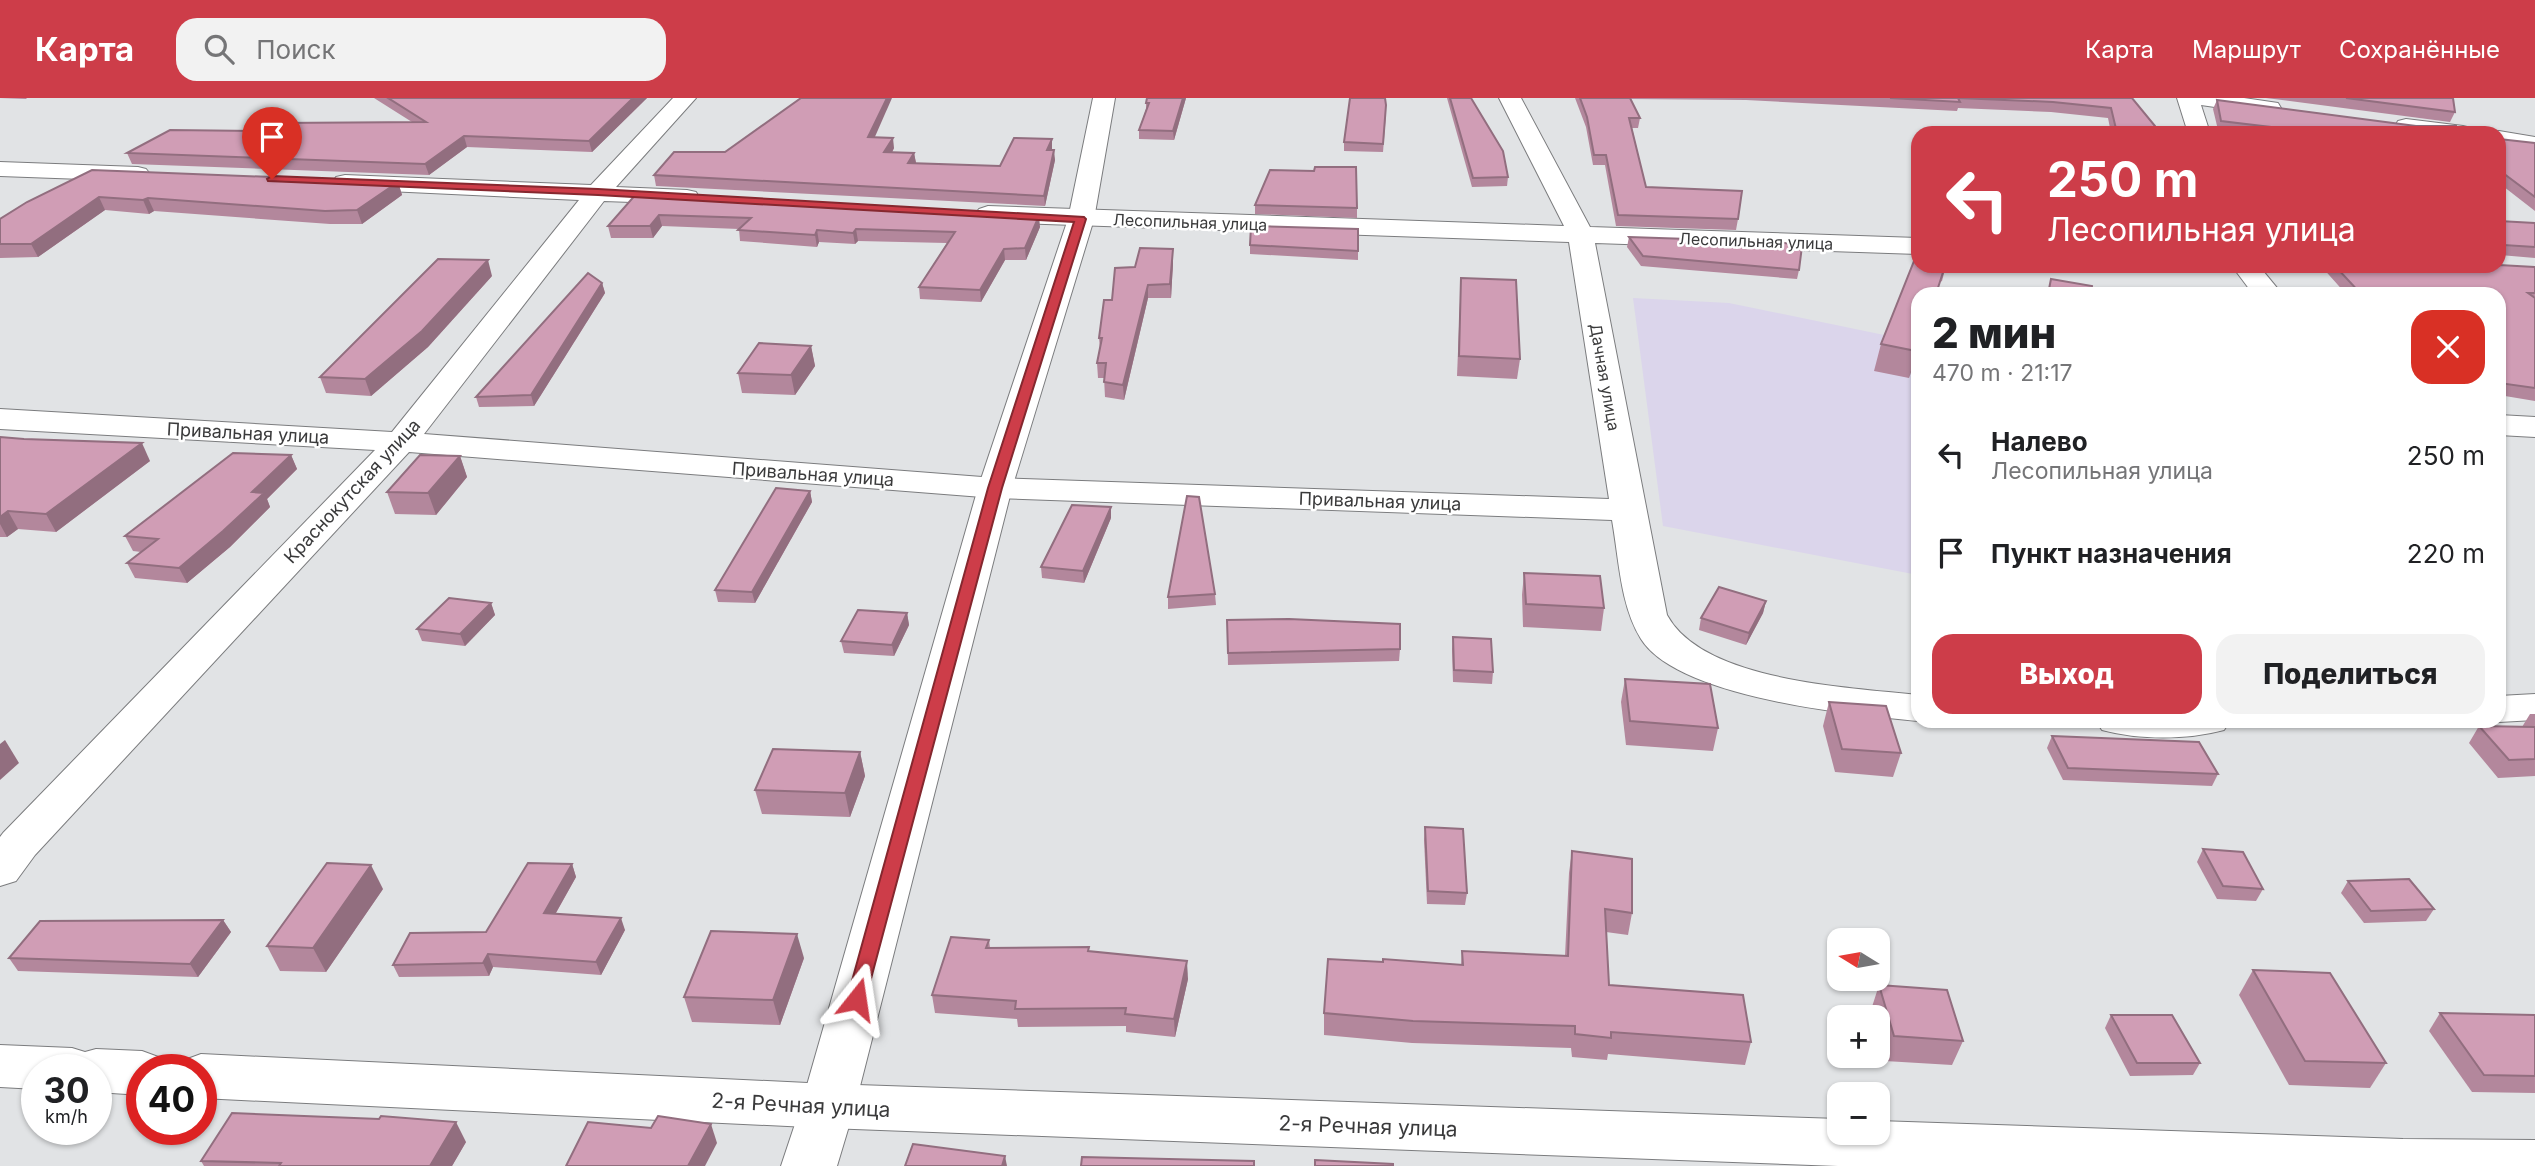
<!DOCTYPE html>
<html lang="ru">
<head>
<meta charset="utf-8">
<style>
	:root { --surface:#fff; --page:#f2f2f2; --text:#202124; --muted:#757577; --accent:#cd3d49 }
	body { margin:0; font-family:Inter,sans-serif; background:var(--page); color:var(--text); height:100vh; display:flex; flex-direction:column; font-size:26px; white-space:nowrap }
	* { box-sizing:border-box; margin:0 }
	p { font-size:23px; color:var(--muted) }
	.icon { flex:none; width:38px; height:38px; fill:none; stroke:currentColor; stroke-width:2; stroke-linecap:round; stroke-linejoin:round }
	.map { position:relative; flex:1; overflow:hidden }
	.details { position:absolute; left:1911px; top:189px; width:595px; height:441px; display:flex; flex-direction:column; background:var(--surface); border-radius:21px; box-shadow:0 2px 5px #0004 }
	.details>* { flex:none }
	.top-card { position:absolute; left:1911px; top:28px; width:595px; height:147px; border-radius:21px; box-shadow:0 2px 5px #0004; background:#cd3d49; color:#fff; overflow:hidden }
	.needle { width:46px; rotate:281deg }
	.controls { position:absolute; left:1827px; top:830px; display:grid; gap:14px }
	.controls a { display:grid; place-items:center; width:63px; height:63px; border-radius:14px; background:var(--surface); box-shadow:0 2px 5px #0004; font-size:35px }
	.speed { position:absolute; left:21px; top:956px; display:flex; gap:14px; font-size:35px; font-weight:700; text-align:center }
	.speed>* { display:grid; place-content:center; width:91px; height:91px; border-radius:50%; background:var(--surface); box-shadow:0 2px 5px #0004; line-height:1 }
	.speed small { font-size:18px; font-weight:400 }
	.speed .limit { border:10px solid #d22; background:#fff; color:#111 }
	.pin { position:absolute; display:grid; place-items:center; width:60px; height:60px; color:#fff; margin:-72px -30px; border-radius:50% 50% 50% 0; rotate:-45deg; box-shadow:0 0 7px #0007 }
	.pin .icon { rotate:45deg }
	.me { position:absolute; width:77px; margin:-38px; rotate:15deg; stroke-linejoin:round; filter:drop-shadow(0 0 5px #0008) }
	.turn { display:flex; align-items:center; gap:24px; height:147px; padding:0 21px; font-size:32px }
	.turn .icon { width:91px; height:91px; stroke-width:2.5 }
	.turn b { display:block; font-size:49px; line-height:60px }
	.round { display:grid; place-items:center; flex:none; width:74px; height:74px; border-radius:21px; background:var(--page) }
	.summary { display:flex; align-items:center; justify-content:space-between; height:119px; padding:0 21px }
	h1 { font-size:42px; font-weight:800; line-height:52px }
	.button { display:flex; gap:14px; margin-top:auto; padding:14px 21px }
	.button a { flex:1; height:80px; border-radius:21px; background:var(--accent); color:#fff; font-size:28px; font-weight:800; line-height:80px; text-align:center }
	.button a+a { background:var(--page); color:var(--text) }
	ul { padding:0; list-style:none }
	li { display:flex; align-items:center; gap:21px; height:98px; padding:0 21px }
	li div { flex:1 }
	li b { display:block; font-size:26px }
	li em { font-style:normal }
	header { display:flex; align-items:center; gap:42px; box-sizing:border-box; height:98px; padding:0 35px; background:var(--accent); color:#fff }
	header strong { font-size:33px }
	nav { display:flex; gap:38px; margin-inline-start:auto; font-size:24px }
	.search { width:490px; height:63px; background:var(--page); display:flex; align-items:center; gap:18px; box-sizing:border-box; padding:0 24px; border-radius:21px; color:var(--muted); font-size:26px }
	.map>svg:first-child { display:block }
	.industrial { fill:#dbd5eb }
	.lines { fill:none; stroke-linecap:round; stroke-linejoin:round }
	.street-casing { stroke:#7b7c7e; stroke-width:2 }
	.secondary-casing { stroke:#7b7c7e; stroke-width:2 }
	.street { fill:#fff; fill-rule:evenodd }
	.secondary { fill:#fff; fill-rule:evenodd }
	.wall { fill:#b3879c }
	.shaded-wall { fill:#926e7f }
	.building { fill:#d09db5; stroke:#926e7f; stroke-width:2 }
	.route { fill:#cd3d49; stroke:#85282f; stroke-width:2 }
	.labels { text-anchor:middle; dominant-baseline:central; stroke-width:5; stroke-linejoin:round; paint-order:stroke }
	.far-street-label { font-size:16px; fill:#3a3a3b; stroke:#fff }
	.street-label { font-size:18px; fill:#3a3a3b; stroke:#fff }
	.near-street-label { font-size:21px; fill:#3a3a3b; stroke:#fff }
</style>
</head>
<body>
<header>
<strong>Карта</strong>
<div class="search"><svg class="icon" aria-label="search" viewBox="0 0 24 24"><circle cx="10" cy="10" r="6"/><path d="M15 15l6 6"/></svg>Поиск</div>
<nav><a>Карта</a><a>Маршрут</a><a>Сохранённые</a></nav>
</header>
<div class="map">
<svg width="2535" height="1068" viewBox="0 0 2535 1068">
	<rect width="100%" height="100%" fill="#e1e3e5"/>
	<path class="industrial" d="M1633 200 1729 205 1918 244V477L1663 428Z"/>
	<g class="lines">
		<g class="street-casing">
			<g id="street">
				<path d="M673 0H696L616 89 687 92 696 94 699 99 696 104 687 106 604 103 424 336 995 380 1609 401 1569 144 988 124 979 121 975 116 979 111 988 108 1564 128 1499 0H1521L1590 129 1918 140V156L1595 145 1667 517C1703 584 1849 589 1918 597V623C1853 617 1678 600 1641 541 1620 507 1619 461 1612 422L995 400 409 354 35 757 16 783 0 788V739L3 735 375 352 0 331V311L392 334 579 102 345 91 336 89 333 84 336 79 345 77 591 87Z"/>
				<path d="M2177 0H2244L2278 5 2281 10 2278 15 2270 17 2201 7 2210 35H2188Z"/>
				<path d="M2406 21 2463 28 2471 30 2474 35 2398 33 2395 28 2398 23Z"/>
				<path d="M2499 33 2535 39V53L2499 47V35H2492Z"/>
				<path d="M0 64 138 69 146 71 150 76 146 81 138 83 0 78Z"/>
				<path d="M2232 168H2259L2282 196H2253Z"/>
				<path d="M2499 317 2535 319V339L2499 337Z"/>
				<path d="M2535 596V622L2499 624 2495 623H2499V598Z"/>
				<path d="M2096 623H2230L2224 632C2187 642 2139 642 2102 632Z"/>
				<path d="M0 947 72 950 85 954 96 951 142 953 161 960 166 971H142V997L96 994V971H37V991L0 989Z"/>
				<path d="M201 956 828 986 1839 1021V1034H1878V1023L2403 1041 2535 1042V1068H1838L828 1030 201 1000V971H178L182 963Z"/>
			</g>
		</g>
		<g class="secondary-casing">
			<path id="secondary" d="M1093 0H1115L1094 121 1012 390 855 1008 837 1068H781L801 1008 978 390 1068 121Z"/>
		</g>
		<use href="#street" class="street"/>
		<use href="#secondary" class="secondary"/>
	</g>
	<g class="wall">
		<path d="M0 0H27L26 1Z"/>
		<path d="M374 0H647L592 54 467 49 429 77 132 66 127 55 265 33 412 24Z"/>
		<path d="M1186 0 1174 42 1139 41V32L1146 11V5Z"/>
		<path d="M1447 0H1471L1508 79 1507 88 1472 89Z"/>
		<path d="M1575 0H2132L2157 35H2111L2108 20 2051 14 1958 10 1957 13 1746 2 1630 1 1640 20 1638 30H1632L1646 89 1738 121 1736 132 1616 128 1605 67H1593L1586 29Z"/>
		<path d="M2266 0H2453L2455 14 2450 24Z"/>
		<path d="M2217 2 2456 35H2457H2240L2218 32 2213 11Z"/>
		<path d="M1386 16 1383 54 1344 53V44Z"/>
		<path d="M874 39 894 50 892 55H914L916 65 1000 68 1052 52 1055 62 1045 108 656 88 654 77 725 54Z"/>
		<path d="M2499 41 2535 45V113L2499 85Z"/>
		<path d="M92 72 398 84 402 97 362 126H330L154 113 149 116 105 112 38 159 0 160V121Z"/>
		<path d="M637 95 1040 129 1026 162H1005L981 204 920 201 919 189 947 145 858 143 855 146 819 144 817 149 740 143 739 131 662 128 653 140H611L608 128Z"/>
		<path d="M1255 107 1357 110V120L1255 116Z"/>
		<path d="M2499 123 2535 125V160L2500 157 2499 160Z"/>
		<path d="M1629 139 1799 172 1797 181 1641 168 1627 149Z"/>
		<path d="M1250 147 1358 153V162L1250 156Z"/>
		<path d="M1173 151V165L1171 200H1148L1124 302 1105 299 1104 280H1098L1097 265 1100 251 1099 240 1112 202 1135 169Z"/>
		<path d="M1918 168H1946L1942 183 1918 196V253L1909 280 1874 273 1881 246Z"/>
		<path d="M2321 168H2499L2535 169V303L2499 297V196H2346Z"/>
		<path d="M492 178 428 249 371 298 326 295 320 279Z"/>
		<path d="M1461 180 1520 261 1517 281 1457 278Z"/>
		<path d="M602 185 605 195 534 308 479 309 476 299Z"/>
		<path d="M811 248 815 268 795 297 742 295 738 275Z"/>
		<path d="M0 339 150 363 56 434 18 431 7 439H0Z"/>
		<path d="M291 357 297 371 267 401 270 409 230 449 187 485 135 480 127 465 141 454 133 453 125 438Z"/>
		<path d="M460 358 467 379 436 417 395 416 387 394Z"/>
		<path d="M810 393 812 404 755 505 718 504 715 492Z"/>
		<path d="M1111 420 1084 485 1042 480 1041 469Z"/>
		<path d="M1524 475 1604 510 1601 533 1523 529 1522 497Z"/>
		<path d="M1215 496 1216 507 1168 511V499Z"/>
		<path d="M1766 503 1763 515 1746 547 1699 532 1701 520Z"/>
		<path d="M491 505 495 517 465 548 422 543 417 531Z"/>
		<path d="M907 515 909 527 894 558 844 555 841 543Z"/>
		<path d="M1227 522 1400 551 1399 563 1228 567Z"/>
		<path d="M1453 539 1493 574 1492 586 1453 584 1452 551Z"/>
		<path d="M1625 581 1718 630 1713 653 1626 647 1621 604Z"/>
		<path d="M1829 604 1901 655 1893 679 1835 674 1823 628Z"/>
		<path d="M2530 616H2535V678L2498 680 2469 645 2479 628 2522 629Z"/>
		<path d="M2052 638 2218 676 2212 688 2063 682 2047 650Z"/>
		<path d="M860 654 865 678 850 719 762 716 755 692Z"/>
		<path d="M1425 729 1467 795 1465 807 1427 806 1424 742Z"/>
		<path d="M2203 751 2263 791 2256 803 2217 801 2197 764Z"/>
		<path d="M1572 753 1632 815 1628 837 1606 834 1609 887 1751 944 1745 967 1608 956 1607 962 1572 959 1571 950 1412 945 1324 937V915L1461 867 1462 853 1565 858 1569 775Z"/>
		<path d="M572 766 576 779 556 815 625 832 601 877 493 869 489 878 399 879 393 867 486 834Z"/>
		<path d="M2348 783 2434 811 2426 823 2364 825 2341 795Z"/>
		<path d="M383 791 326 874 280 873 267 848Z"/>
		<path d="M223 822 231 834 198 879 18 873 9 860Z"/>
		<path d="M989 842 990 850 1089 849V854L1188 881 1175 939 1126 934V928L1018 929 1017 921 935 915 932 897Z"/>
		<path d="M804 860 780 927 692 924 684 899Z"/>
		<path d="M2253 872 2386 965 2370 990 2289 987 2239 897Z"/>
		<path d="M1879 887 1963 943 1952 967 1885 963 1878 938V919H1872L1871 912Z"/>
		<path d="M2440 915 2535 917V995L2472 994 2429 933Z"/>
		<path d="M2111 917 2200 965 2193 977 2130 978 2105 930Z"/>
		<path d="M466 1044 452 1068H204L201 1063Z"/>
	</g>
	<g class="shaded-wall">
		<path d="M633 0H647L592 54 589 43Z"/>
		<path d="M887 0H892L870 50 868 39Z"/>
		<path d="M1183 0H1186L1174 42 1173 33Z"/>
		<path d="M464 38 467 49 429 77 425 66Z"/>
		<path d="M893 40 894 50 886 65 884 54Z"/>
		<path d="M1052 41V51L1048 62 1047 52Z"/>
		<path d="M1054 52 1055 62 1045 108 1044 98Z"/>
		<path d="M914 55 916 65H908Z"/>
		<path d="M398 84 402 97 362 126 357 112Z"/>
		<path d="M99 99 105 112 38 159 31 146Z"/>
		<path d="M148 100 154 113 149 116 143 102Z"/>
		<path d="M659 117 662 128 653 140 650 128Z"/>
		<path d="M1039 118 1040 129 1026 162 1025 150Z"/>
		<path d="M856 131 858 143 855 146 853 135Z"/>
		<path d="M817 132 819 144 817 149 815 137Z"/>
		<path d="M1004 151 1005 162 981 204 980 192Z"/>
		<path d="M1173 151V165L1171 200 1170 186Z"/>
		<path d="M488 162 492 178 428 249 371 298 365 281Z"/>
		<path d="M602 185 605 195 534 308 531 297Z"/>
		<path d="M1148 187V200L1124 302 1123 287Z"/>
		<path d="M1918 247V253L1909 280Z"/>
		<path d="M811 248 815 268 795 297 791 277Z"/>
		<path d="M142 345 150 363 56 434 46 416Z"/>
		<path d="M291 357 297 371 267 401 270 409 230 449 187 485 179 470 252 394Z"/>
		<path d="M460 358 467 379 436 417 428 395Z"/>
		<path d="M810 393 812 404 755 505 752 494Z"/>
		<path d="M1111 409V420L1084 485 1083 473Z"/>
		<path d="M8 413 18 431 7 439 0 426V419Z"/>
		<path d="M1766 503 1763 515 1746 547 1749 535Z"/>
		<path d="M491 505 495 517 465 548 460 536Z"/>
		<path d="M907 515 909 527 894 558 892 547Z"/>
		<path d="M5 642 19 665 0 682V646Z"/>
		<path d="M860 654 865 678 850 719 845 695Z"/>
		<path d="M572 766 576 779 549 827 544 815Z"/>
		<path d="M371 767 383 791 326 874 313 850Z"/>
		<path d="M621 820 625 832 601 877 596 864Z"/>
		<path d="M223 822 231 834 198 879 190 866Z"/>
		<path d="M797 836 804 860 780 927 773 902Z"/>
		<path d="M488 856 493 869 489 878 483 865Z"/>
		<path d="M1187 863 1188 881 1175 939 1174 921Z"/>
		<path d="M456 1024 466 1044 452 1068H430Z"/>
		<path d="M711 1026 717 1045 705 1068H688Z"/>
		<path d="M1005 1058 1007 1068H1002Z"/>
	</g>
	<g class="building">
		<path d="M388 0H633L589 43 464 38 425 66 127 55 170 32 265 33 275 25 426 24Z"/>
		<path d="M801 0H887L868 39 893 40 884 54 914 55 908 65 1000 68 1014 40 1052 41 1047 52H1054L1044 98 654 77 674 54H725Z"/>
		<path d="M1147 0H1183L1173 33 1139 32 1149 5H1146Z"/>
		<path d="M1350 0H1385L1386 7 1383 46 1344 44Z"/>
		<path d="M1450 0H1471L1503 53 1508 79 1473 80Z"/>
		<path d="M1580 0H1630L1640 20H1629L1646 89 1742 93 1738 121 1618 117 1606 57H1594L1587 19Z"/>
		<path d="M1890 0H1958L1960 4Z"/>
		<path d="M1958 0H2132L2155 28 2157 35H2117L2111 10 2053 4Z"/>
		<path d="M2346 0H2453L2455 14Z"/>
		<path d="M2217 2 2416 28H2456V35H2457H2322L2221 23Z"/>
		<path d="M2499 41 2535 45V99L2499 72Z"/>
		<path d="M1315 69H1356L1357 110 1255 107 1270 72 1314 73Z"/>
		<path d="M92 72 398 84 357 112 325 113 148 100 143 102 99 99 31 146H0V121L27 104Z"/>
		<path d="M637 95 1039 118 1025 150 1004 151 980 192 919 189 955 134 856 131 853 135 817 132 815 137 738 132 751 120 659 117 650 128H608Z"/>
		<path d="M2499 123 2535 125V149L2504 147 2502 155H2499Z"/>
		<path d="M1251 128 1358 131V153L1250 147Z"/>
		<path d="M1629 139 1779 144 1802 148 1799 172 1643 158Z"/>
		<path d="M1140 150 1173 151 1170 186 1148 187 1123 287 1104 284 1106 265H1097L1102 240H1099L1104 202H1112L1115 170 1135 169Z"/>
		<path d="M1918 153V168H1945L1936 196H1918V247L1916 253 1881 246Z"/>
		<path d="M438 161 488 162 422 233 365 281 320 279Z"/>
		<path d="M2499 167 2535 169V195H2528L2535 200V290L2499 285V196H2361L2335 168H2499Z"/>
		<path d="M588 175 602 185 531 297 476 299Z"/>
		<path d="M1461 180 1516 182 1520 261 1459 258Z"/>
		<path d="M2051 181 2092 188 2091 196H2048Z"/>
		<path d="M759 245 811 248 791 277 738 275Z"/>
		<path d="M0 339 24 341 142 345 46 416 8 413 0 419Z"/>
		<path d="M233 355 291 357 252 394 264 395 223 433 179 470 127 465 158 441 125 438Z"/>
		<path d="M420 357 460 358 428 395 387 394Z"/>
		<path d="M776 390 810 393 752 494 715 492Z"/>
		<path d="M1187 398 1199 399 1215 496 1168 499Z"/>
		<path d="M1072 407 1111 409 1083 473 1041 469Z"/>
		<path d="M1524 475 1600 478 1604 510 1526 506Z"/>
		<path d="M1719 489 1766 503 1749 535 1701 520Z"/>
		<path d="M449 500 491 505 460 536 417 531Z"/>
		<path d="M858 512 907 515 892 547 841 543Z"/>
		<path d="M1289 521 1400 526V551L1228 555 1227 522Z"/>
		<path d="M1453 539 1491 541 1493 574 1454 572Z"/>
		<path d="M1625 581 1710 586 1718 630 1630 623Z"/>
		<path d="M1829 604 1886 608 1901 655 1842 651Z"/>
		<path d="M2479 628 2535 629V661L2509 662Z"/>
		<path d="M2052 638 2199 644 2218 676 2068 670Z"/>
		<path d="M773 651 860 654 845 695 755 692Z"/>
		<path d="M1425 729 1463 731 1467 795 1428 793Z"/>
		<path d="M2203 751 2243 754 2263 791 2223 788Z"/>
		<path d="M1572 753 1632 761V815L1605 811 1609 887 1743 897 1751 944 1611 934V940L1575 936V928L1413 923 1324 915 1328 861 1383 864V861L1463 867 1462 853 1568 858Z"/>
		<path d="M327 765 371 767 313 850 267 848Z"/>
		<path d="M528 765 572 766 544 815 621 820 596 864 488 856 483 865 393 867 410 835 486 834Z"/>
		<path d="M2409 781 2434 811 2371 813 2348 783Z"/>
		<path d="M223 822 190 866 9 860 40 823Z"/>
		<path d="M711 833 797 836 773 902 684 899Z"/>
		<path d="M951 839 989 842 986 850 1089 849 1088 853 1187 863 1174 921 1125 916 1126 910 1015 911 1016 903 932 897Z"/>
		<path d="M2253 872 2330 875 2386 965 2305 963Z"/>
		<path d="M1879 887 1947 892 1963 943 1894 938Z"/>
		<path d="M2440 915 2535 917V978L2484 977Z"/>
		<path d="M2111 917H2172L2200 965H2137Z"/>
		<path d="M232 1015 379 1021 381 1018 456 1024 430 1068H279L281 1065 201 1063Z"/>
		<path d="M658 1018 711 1026 688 1068H566L588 1024 651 1030Z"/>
		<path d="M913 1046 1005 1058 1002 1068H905Z"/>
		<path d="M1082 1059 1254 1063V1068H1081Z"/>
		<path d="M1315 1062 1393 1066V1068H1315Z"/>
	</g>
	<path class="route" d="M272 78 598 91 1084 119 1086 121 1002 390 864 907 857 909 850 907 847 901 988 390 1074 124 598 97 268 83 267 81Z"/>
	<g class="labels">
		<g class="far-street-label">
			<text transform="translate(1190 124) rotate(2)">Лесопильная улица</text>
			<text transform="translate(1756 143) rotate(2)">Лесопильная улица</text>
			<text transform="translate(1605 279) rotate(80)">Дачная улица</text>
		</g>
		<g class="street-label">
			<text transform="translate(248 335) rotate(3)">Привальная улица</text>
			<text transform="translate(813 376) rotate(4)">Привальная улица</text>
			<text transform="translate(352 393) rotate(-47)">Краснокутская улица</text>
			<text transform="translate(1380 403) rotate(2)">Привальная улица</text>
		</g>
		<g class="near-street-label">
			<text transform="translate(801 1007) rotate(3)">2-я Речная улица</text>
			<text transform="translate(1368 1028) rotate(2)">2-я Речная улица</text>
		</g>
	</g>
</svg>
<div class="controls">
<a><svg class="needle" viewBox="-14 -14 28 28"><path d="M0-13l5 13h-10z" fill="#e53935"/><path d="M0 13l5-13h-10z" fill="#757577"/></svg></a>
<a>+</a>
<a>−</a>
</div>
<div class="speed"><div>30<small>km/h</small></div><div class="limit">40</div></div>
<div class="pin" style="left:272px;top:81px;background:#d93025"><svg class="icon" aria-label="arrive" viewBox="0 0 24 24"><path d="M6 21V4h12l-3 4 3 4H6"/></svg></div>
<svg class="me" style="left:857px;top:901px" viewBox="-20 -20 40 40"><path d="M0-17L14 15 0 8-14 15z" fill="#cd3d49" stroke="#fff" stroke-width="4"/></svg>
<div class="top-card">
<div class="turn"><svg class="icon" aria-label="left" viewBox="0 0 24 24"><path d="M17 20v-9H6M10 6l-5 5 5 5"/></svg><div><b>250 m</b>Лесопильная улица</div></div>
</div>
<section class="details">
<div class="summary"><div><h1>2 мин</h1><p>470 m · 21:17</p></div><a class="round" style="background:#d93025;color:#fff"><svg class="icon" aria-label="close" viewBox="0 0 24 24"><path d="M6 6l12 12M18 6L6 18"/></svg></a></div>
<ul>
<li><svg class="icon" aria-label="left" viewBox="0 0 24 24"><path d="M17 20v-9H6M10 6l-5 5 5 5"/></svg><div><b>Налево</b><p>Лесопильная улица</p></div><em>250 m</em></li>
<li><svg class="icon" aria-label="arrive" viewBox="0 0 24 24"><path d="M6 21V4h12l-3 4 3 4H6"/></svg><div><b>Пункт назначения</b></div><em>220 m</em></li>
</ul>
<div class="button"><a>Выход</a><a>Поделиться</a></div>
</section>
</div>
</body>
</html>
